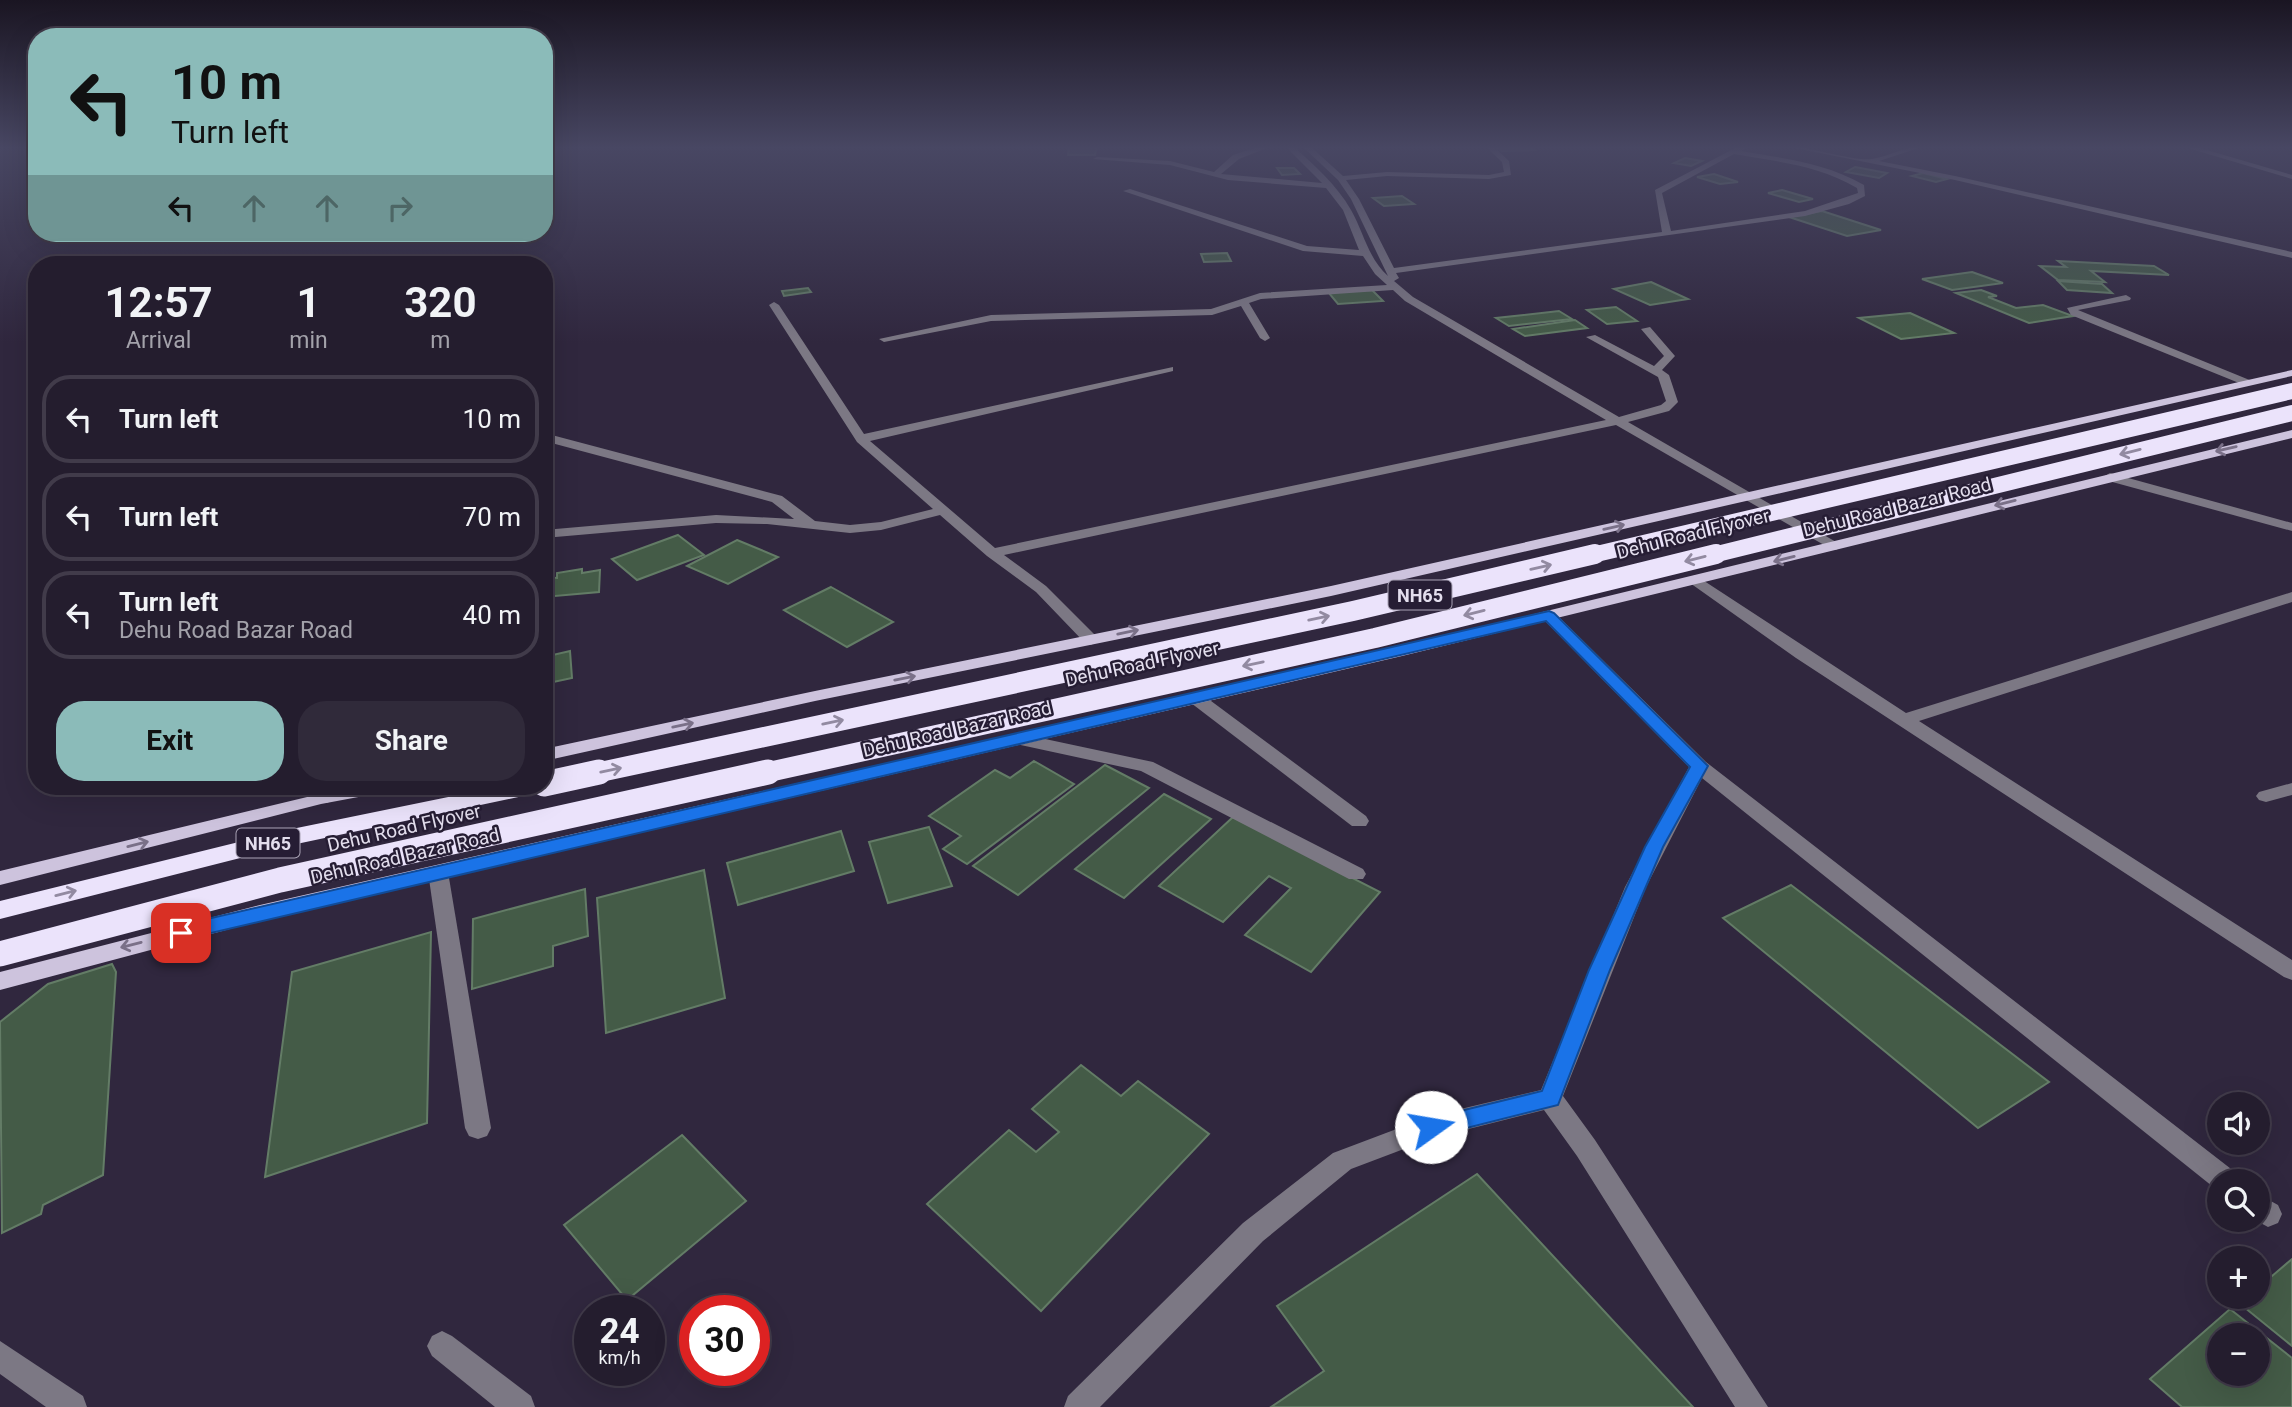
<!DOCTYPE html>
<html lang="en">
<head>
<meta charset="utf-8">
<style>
	:root { --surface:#241d2e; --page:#302a3a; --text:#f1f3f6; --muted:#a3a2aa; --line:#413b4a; --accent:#8bbbb9 }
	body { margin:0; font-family:Roboto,sans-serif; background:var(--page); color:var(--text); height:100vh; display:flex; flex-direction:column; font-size:26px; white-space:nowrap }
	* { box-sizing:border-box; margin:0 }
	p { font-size:23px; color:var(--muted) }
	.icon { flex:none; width:38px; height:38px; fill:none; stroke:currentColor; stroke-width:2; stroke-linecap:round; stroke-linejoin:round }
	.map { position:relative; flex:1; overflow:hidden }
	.sheet { position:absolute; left:28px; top:256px; width:525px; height:539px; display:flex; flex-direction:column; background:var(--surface); border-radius:28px; box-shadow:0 7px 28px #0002,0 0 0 2px var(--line) }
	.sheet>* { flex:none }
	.top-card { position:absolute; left:28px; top:28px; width:525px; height:214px; border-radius:28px; box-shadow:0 7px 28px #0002,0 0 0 2px var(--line); background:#8bbbb9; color:#111; overflow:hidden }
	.fabs { position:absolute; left:2207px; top:1092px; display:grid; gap:14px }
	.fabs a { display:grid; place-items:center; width:63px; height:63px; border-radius:50%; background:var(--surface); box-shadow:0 7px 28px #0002,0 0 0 2px var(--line); font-size:35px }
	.speed { position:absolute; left:574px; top:1295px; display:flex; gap:14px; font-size:35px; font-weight:700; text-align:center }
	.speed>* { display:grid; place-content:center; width:91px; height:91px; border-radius:50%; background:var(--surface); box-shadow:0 7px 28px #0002,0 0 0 2px var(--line); line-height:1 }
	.speed small { font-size:18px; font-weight:400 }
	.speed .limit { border:10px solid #d22; background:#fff; color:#111 }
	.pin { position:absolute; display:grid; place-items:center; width:60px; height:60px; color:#fff; margin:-30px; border-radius:14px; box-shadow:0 4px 10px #0006 }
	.me { position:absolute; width:77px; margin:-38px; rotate:77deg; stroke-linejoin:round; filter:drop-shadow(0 0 5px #0008) }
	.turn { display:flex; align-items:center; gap:24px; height:147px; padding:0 28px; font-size:32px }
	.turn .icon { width:91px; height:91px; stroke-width:2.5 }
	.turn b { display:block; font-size:49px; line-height:60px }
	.lanes { display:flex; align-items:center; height:66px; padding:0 28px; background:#0003; justify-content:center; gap:35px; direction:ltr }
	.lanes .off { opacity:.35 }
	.eta { display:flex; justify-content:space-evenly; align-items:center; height:119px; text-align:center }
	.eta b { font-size:42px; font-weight:700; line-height:49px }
	.button { display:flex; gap:14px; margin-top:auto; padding:14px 28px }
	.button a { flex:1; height:80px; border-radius:28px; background:var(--accent); color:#111; font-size:28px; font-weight:700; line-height:80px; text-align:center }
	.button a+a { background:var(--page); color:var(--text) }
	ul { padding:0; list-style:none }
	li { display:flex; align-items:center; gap:21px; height:88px; margin:0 14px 10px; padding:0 14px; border:4px solid var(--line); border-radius:28px }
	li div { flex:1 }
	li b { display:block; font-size:26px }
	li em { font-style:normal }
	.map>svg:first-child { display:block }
	.building { fill:#445b47; stroke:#637c66; stroke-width:2; fill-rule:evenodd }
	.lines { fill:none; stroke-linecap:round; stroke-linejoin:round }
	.minor { fill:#7c7884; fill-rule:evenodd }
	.major { fill:#cdc3dd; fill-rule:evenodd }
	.highway { fill:#ebe3fb; fill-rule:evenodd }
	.highway-bridge-far2 { stroke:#ebe3fb; stroke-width:16 }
	.highway-bridge-far1 { stroke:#ebe3fb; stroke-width:20 }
	.highway-bridge { stroke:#ebe3fb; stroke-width:25 }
	.oneway { stroke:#7a7088 }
	.oneway2 { stroke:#928aa1 }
	.route { fill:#1a73e8; stroke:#114b97; stroke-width:2 }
	.labels { text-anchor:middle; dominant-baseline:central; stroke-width:5; stroke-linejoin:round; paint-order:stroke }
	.shield { fill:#261d34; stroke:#aaa4b6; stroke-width:2 }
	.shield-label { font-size:18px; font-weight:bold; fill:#e3deed }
	.street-label { font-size:19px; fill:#e3deed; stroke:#261d34 }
</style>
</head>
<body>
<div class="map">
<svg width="2292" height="1407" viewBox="0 0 2292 1407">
	<rect width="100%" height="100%" fill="#30273e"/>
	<g class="building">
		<path d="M1069 146H1097L1095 155H1068Z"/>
		<path d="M1494 146H1528L1534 150 1502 151Z"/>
		<path d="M1685 158 1702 161 1691 166 1674 163Z"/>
		<path d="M1855 167 1887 173 1879 178 1846 172Z"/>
		<path d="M1277 168H1294L1300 174 1282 175Z"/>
		<path d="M1923 173 1947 179 1936 182 1912 176Z"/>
		<path d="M1714 174 1738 182 1720 184 1697 177Z"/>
		<path d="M1782 190 1813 199 1799 202 1768 193Z"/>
		<path d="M1402 196 1414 204 1384 206 1373 198Z"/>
		<path d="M1822 211 1881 230 1847 236 1789 217Z"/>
		<path d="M1227 253 1231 261 1204 262 1201 254Z"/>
		<path d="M2058 261 2154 266 2169 275 2091 271 2105 282 2058 280 2040 266 2066 267Z"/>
		<path d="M1972 272 2003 283 1952 290 1922 279Z"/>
		<path d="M2058 281 2102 284 2112 293 2067 290Z"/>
		<path d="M1651 282 1688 299 1650 305 1614 289Z"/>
		<path d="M808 288 811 292 784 296 782 291Z"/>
		<path d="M1372 290 1383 301 1338 304 1328 292Z"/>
		<path d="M1981 290 1997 296 1988 297 2016 308 2043 305 2073 316 2029 323 1956 293Z"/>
		<path d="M1616 307 1637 321 1607 324 1587 310Z"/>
		<path d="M1559 311 1572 319 1509 326 1496 318Z"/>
		<path d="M1910 313 1954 333 1901 339 1859 318Z"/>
		<path d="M1575 320 1587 328 1525 336 1513 329Z"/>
		<path d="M678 535 704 555 637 580 612 559Z"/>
		<path d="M737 540 778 557 728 584 687 566Z"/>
		<path d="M582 569V573L600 570 599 592 544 597V577L557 578V573Z"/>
		<path d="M831 587 893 622 847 647 784 610Z"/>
		<path d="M570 651 572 678 544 684V657Z"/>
		<path d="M1034 761 1074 784 967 864 943 849 961 836 929 816 995 770 1010 778Z"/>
		<path d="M1105 765 1149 788 1018 895 973 866Z"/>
		<path d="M1164 794 1211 819 1124 898 1075 869Z"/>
		<path d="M1233 817 1380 892 1311 972 1245 935 1291 888 1269 876 1223 922 1159 886Z"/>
		<path d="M929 827 952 886 888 903 869 842Z"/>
		<path d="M841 831 854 871 738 905 727 863Z"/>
		<path d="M704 870 725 998 606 1033 597 898Z"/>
		<path d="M1791 885 2049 1082 1978 1128 1723 918Z"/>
		<path d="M585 889 588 936 553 946V966L472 989 473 919Z"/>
		<path d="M431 932 427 1123 265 1177 292 972Z"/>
		<path d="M112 964 116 972 103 1175 43 1205 41 1214 2 1233 0 1022 48 984Z"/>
		<path d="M1081 1065 1121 1096 1138 1081 1209 1134 1041 1311 927 1204 1009 1130 1036 1152 1059 1132 1032 1109Z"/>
		<path d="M682 1135 746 1201 627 1300 564 1225Z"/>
		<path d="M1477 1174 1693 1407H1271L1324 1371 1277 1306Z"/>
		<path d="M2292 1259V1346L2239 1303 2246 1297H2258V1288Z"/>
		<path d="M2230 1309 2292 1358V1407H2182L2150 1379ZM2219 1335H2258V1374H2219Z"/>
	</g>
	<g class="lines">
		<g class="minor">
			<path d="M1261 146H1272L1239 159 1221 174 1322 183 1285 146H1293C1314 165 1337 185 1351 210 1364 233 1368 258 1388 276L1351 199 1338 180 1302 146H1310L1343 176 1387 172 1489 175 1504 172 1502 162 1485 146H1493L1509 161 1511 175 1489 179 1387 176 1346 180 1359 199 1394 268 1662 232 1655 190 1739 146 1747 147 1741 151C1786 159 1823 162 1864 185L1865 196 1849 204 1805 216 1396 273 1399 278 1394 281 1413 297 1619 417 1661 405 1666 401 1658 377 1586 337 1595 335 1654 366 1664 356 1641 329 1650 327 1675 356 1662 370 1669 375 1678 402 1669 411 1628 422 1843 546 1836 550 1831 549 1616 425 1004 555 1046 586 1097 637 1099 640 1091 645 1085 643 1036 592 987 556 940 515 881 530 850 533 767 524 716 523 544 538V530L716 515 794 519 772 502 544 441V435L548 434 782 496 815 521 850 525 881 522 933 509 857 442 769 305 774 302 779 305 864 434 1173 367V371L1169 372 870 441 995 548 1606 420 1405 301 1393 290 1261 299 1249 303 1270 338 1265 341 1260 338 1241 306 1212 315 991 321 884 342 879 339 991 315 1211 309 1260 293 1387 285 1375 274 1363 256 1303 251 1123 191 1130 189 1307 246 1359 250 1343 210 1326 188 1228 180 1170 165 1093 159 1097 157 1170 161 1214 172 1233 155ZM1734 154C1779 162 1818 165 1857 188L1858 193 1805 211 1671 231 1662 193Z"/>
			<path d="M1785 146C1808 146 1856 162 1872 159 1890 156 1906 146 1925 146L1879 161 1955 176 2292 252V258L1955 180Z"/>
			<path d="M2181 146H2193L2292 175V179Z"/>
			<path d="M2126 295 2131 298 2130 300 2078 310 2252 381V385H2244L2071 315 2067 308Z"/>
			<path d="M2110 473 2292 523V531L2105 480 2103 477Z"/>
			<path d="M1695 575 1906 713 2292 592V602L1919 721 2292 960V980L2284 977 1796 658 1690 583 1687 580Z"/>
			<path d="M1549 611 1555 613 1706 762 2235 1172 2239 1181H2219V1190H2217L1702 778 1646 887 1563 1096 1595 1140 1768 1407H1735L1577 1156 1544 1110 1433 1138 1351 1169 1263 1241 1100 1407H1064L1068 1396 1243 1223 1333 1153 1431 1116 1541 1090 1625 887 1689 767 1543 619 1541 616 1543 613Z"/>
			<path d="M1197 694 1203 695 1366 816 1369 821 1366 826H1352L1191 703 1188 699 1191 695Z"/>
			<path d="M1017 733 1153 762 1363 869 1366 874 1363 879H1349L1141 771 1011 743 1008 739 1011 735Z"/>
			<path d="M2292 783V795L2266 802 2259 800 2256 796 2259 792Z"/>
			<path d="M311 786H329L331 798 328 803H314Z"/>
			<path d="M438 865 445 867 448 872 491 1128 487 1136 478 1139 469 1136 465 1128 428 872 431 867Z"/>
			<path d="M2258 1194 2278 1205 2282 1214 2278 1223 2268 1227 2255 1220H2258Z"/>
			<path d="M442 1331 452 1336 531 1396 535 1407H495L432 1356 427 1346 432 1336Z"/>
			<path d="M0 1341 83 1396 87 1407H46L0 1374Z"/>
		</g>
		<g class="major">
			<path d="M2292 370V376L1331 596 815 701 544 761V749L815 691 1331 586Z"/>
			<path d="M2292 430V438L1402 656 260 921 0 990V972L260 905 1402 646Z"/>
			<path d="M353 786H395L385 792 321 804 0 885V871Z"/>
		</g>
		<path class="highway" d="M544 780 548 786 545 791 537 793 287 846 0 919V901L287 830 502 786H544Z"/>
		<g class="highway-bridge-far2">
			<path d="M1588 556 2292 391"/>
			<path d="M1709 556 2292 413"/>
		</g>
		<g class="highway-bridge-far1">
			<path d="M591 774 1353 611 1595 554"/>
			<path d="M760 774 1375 638 1716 554"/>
		</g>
		<g class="highway-bridge">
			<path d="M544 784 599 772"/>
			<path d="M0 954 280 880 768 772"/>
		</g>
	</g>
	<defs><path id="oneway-shaft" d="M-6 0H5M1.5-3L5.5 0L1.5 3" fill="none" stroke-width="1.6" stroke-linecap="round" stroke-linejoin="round" transform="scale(1.75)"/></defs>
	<g class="oneway">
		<use href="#oneway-shaft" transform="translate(2226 449) rotate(167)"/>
		<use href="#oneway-shaft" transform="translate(2005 503) rotate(166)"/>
		<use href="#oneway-shaft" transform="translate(1614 527) rotate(-13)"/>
		<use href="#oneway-shaft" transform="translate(1784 559) rotate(166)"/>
		<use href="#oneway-shaft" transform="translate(1128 632) rotate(-12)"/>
		<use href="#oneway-shaft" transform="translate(905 678) rotate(-11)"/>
		<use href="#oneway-shaft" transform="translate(683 725) rotate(-12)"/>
		<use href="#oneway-shaft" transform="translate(138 844) rotate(-14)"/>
		<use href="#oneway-shaft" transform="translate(131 945) rotate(166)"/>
	</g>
	<g class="oneway2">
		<use href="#oneway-shaft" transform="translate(2130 452) rotate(166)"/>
		<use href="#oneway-shaft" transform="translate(1695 559) rotate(166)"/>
		<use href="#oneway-shaft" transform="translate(1541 567) rotate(-13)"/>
		<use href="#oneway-shaft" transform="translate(1474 613) rotate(166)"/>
		<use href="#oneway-shaft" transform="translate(1319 618) rotate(-12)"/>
		<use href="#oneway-shaft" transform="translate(1253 664) rotate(168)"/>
		<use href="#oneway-shaft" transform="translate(833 722) rotate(-12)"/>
		<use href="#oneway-shaft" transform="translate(611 770) rotate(-12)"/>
		<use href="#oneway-shaft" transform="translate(66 893) rotate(-14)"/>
	</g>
	<linearGradient id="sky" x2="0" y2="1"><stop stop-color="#1a1522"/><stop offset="0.43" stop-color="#484763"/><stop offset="1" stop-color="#484763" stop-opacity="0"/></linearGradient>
	<rect width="2292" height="343" fill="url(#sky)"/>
	<path class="route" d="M1549 611 1554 613 1708 766 1663 847 1610 970 1558 1105 1431 1137 1423 1134 1419 1127 1423 1120 1542 1091 1589 970 1645 847 1690 767 1546 621 181 940 174 938 171 933 174 927 181 925Z"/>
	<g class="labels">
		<g class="shield">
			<rect x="1388.5" y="580.5" width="63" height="29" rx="5"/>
			<rect x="236.5" y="828.5" width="63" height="29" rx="5"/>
		</g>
		<g class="shield-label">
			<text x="1420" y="595">NH65</text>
			<text x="268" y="843">NH65</text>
		</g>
		<g class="street-label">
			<text transform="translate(1897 507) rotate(-14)">Dehu Road Bazar Road</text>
			<text transform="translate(1693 534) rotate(-14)">Dehu Road Flyover</text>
			<text transform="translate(1142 664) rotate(-12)">Dehu Road Flyover</text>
			<text transform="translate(957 729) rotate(-13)">Dehu Road Bazar Road</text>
			<text transform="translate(404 828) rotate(-13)">Dehu Road Flyover</text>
			<text transform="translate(405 856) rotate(-13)">Dehu Road Bazar Road</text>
		</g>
	</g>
</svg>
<div class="fabs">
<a><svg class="icon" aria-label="sound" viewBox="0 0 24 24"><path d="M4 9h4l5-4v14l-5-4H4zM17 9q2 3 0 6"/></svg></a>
<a><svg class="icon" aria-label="search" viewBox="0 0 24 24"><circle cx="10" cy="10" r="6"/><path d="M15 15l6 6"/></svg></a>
<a>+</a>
<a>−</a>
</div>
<div class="speed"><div>24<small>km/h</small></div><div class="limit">30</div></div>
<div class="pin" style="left:181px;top:933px;background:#d93025"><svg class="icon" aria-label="arrive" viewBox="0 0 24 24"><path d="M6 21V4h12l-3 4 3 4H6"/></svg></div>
<svg class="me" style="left:1431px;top:1127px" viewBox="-20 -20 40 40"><circle r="19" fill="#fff"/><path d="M0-13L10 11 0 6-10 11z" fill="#1a73e8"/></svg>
<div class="top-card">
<div class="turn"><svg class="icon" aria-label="left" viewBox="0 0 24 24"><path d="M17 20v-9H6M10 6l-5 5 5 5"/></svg><div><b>10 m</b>Turn left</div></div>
<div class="lanes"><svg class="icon" aria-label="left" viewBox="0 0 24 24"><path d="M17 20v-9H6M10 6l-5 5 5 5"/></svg><svg class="icon off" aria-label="ahead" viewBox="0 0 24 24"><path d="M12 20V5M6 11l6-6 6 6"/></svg><svg class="icon off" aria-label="ahead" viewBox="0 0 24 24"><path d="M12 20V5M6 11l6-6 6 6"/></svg><svg class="icon off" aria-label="right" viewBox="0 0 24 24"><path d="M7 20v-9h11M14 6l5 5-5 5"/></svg></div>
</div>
<section class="sheet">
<div class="eta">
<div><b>12:57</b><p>Arrival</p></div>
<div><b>1</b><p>min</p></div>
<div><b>320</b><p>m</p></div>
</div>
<ul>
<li><svg class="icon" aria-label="left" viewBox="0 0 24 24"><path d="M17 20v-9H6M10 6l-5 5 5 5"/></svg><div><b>Turn left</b></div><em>10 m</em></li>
<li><svg class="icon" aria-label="left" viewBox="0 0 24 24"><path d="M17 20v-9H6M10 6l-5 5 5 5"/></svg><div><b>Turn left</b></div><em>70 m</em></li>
<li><svg class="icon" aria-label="left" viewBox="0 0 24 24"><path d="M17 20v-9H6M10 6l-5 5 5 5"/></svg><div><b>Turn left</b><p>Dehu Road Bazar Road</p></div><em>40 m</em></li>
</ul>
<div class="button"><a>Exit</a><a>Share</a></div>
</section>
</div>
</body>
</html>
